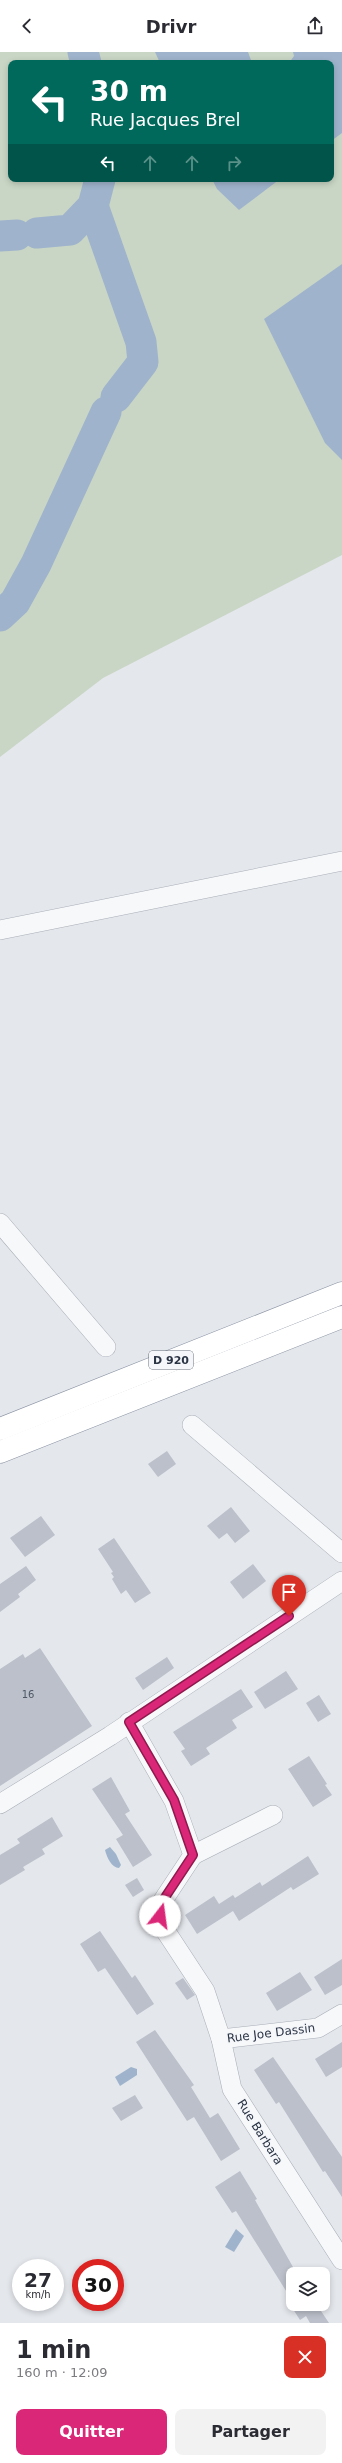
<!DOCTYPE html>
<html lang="fr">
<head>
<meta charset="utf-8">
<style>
	:root { --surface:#fff; --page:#f2f2f3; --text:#2b2b33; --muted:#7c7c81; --accent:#db2777 }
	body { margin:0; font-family:"DejaVu Sans",sans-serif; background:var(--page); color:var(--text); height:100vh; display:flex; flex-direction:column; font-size:15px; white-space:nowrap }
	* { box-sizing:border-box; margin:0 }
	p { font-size:13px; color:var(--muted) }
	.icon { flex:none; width:22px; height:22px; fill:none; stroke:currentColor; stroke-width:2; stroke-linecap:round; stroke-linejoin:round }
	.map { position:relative; height:2271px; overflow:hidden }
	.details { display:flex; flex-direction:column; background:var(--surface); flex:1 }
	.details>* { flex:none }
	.top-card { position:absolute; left:8px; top:8px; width:326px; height:122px; border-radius:8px; box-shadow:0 2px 6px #0003; background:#00695c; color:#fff; overflow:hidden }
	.buttons { position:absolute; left:286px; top:2215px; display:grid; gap:8px }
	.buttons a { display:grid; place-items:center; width:44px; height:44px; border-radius:8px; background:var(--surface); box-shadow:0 2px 6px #0003; font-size:20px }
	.speed { position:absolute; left:12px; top:2207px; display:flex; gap:8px; font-size:20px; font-weight:700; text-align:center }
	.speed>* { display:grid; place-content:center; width:52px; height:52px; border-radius:50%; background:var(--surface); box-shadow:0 2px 6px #0003; line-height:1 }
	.speed small { font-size:10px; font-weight:400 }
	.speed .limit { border:6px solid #d22; background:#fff; color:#111 }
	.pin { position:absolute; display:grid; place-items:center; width:34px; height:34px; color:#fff; margin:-41px -17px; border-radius:50% 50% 50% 0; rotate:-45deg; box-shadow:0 0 4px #0007 }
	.pin .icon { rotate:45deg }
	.me { position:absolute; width:44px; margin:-22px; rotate:15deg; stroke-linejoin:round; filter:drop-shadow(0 0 3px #0008) }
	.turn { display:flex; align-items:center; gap:14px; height:84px; padding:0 16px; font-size:18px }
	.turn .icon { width:52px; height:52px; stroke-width:2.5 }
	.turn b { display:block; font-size:28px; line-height:34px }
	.lanes { display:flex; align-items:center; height:38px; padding:0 16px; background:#0003; justify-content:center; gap:20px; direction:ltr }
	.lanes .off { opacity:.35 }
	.round { display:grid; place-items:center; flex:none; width:42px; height:42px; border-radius:8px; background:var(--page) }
	.headline { display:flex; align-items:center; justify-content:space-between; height:68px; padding:0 16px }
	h1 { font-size:24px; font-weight:700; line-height:30px }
	.action { display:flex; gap:8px; margin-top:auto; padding:8px 16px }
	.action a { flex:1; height:46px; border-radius:8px; background:var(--accent); color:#fff; font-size:16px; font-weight:700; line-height:46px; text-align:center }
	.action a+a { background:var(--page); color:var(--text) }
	header { display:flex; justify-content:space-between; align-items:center; height:52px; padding:0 16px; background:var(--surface); font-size:18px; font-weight:700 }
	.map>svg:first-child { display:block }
	.green { fill:#c9d6c5; fill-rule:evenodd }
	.water { fill:#9fb4cc }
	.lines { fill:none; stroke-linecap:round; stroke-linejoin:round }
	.river { stroke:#9fb4cc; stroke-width:31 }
	.building { fill:#bbc0ca }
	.street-casing { stroke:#a9aeb7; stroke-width:20 }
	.highway-casing { stroke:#8b94a3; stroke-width:23 }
	.street { stroke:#f7f8fa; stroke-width:19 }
	.highway { stroke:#fff; stroke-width:22 }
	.route-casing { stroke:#8e194d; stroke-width:10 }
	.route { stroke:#db2777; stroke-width:7 }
	.labels { text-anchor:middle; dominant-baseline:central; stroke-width:3; stroke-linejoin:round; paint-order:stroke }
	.number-label { font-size:10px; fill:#4f5766 }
	.shield { fill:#f4f6f9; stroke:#676e7b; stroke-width:1 }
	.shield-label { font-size:11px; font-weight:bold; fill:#2b3445 }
	.street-label { font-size:12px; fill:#2b3445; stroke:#f4f6f9 }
</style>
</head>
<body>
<header><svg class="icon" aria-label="back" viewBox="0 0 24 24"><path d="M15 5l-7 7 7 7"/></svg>Drivr<svg class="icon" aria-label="share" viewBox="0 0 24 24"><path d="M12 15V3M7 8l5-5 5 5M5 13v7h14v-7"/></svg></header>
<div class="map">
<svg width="342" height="2271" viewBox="0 0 342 2271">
	<rect width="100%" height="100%" fill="#e4e7ec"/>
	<path class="green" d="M0 0H342V503L103 626 0 705ZM11 11H331V127H11Z"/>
	<g class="water">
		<path d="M155 0H248L252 11H160Z"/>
		<path d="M293 0H342V81L331 89V11H289L294 4Z"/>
		<path d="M212 127H280L239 158 217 137Z"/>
		<path d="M342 212V408L325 391 264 267Z"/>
		<path d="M110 1795 116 1802 121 1813 119 1816C112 1816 107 1806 105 1798Z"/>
		<path d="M131 2015 137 2017V2023L120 2034 115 2025Z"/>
		<path d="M236 2177 244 2184 234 2200 225 2195Z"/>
	</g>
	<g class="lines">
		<g class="river">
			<path d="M83 0 86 11"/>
			<path d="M93 154 141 290 143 310 116 345"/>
			<path d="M37 181 70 178 93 154 100 127"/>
			<path d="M0 184 17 183"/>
			<path d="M0 564 15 550 36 512 106 360"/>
		</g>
	</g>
	<g class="building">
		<path d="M167 1399 176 1412 158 1425 148 1412Z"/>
		<path d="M231 1455 250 1479 235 1491 227 1481 219 1487 207 1474Z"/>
		<path d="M41 1464 55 1483 25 1505 10 1486Z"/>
		<path d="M114 1486 151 1541 135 1551 126 1538 121 1542 112 1527 114 1525 111 1521 113 1520 98 1497Z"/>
		<path d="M253 1512 266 1529 243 1547 230 1530Z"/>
		<path d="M26 1514 36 1528 18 1542 20 1545 0 1560V1532Z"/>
		<path d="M40 1596 92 1674 0 1734V1617L23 1602 25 1606Z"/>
		<path d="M167 1605 174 1616 143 1638 135 1626Z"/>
		<path d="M286 1619 298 1637 265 1657 254 1640Z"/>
		<path d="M241 1637 253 1655 232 1668 237 1676 206 1696 210 1702 191 1714 181 1699 185 1697 173 1680Z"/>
		<path d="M319 1643 331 1662 318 1670 306 1651Z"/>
		<path d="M309 1704 327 1732 325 1733 332 1743 313 1755 288 1717Z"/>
		<path d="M111 1725 130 1759 125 1762 152 1803 133 1815 116 1787 123 1783 92 1737Z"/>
		<path d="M52 1765 63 1784 42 1797 45 1802 23 1815 25 1818 0 1833V1803L20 1791 17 1787Z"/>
		<path d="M308 1804 319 1822 293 1838 291 1835 239 1869 233 1859 197 1882 185 1863 214 1844 219 1852 233 1843 235 1846 260 1830 262 1834Z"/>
		<path d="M137 1826 144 1838 133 1845 125 1833Z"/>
		<path d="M100 1879 132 1926 135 1923 154 1952 137 1963 105 1916 98 1920 80 1892Z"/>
		<path d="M342 1907V1933L325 1943 314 1925Z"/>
		<path d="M300 1920 312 1938 277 1959 266 1941Z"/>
		<path d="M183 1926 195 1943 187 1948 175 1931Z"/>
		<path d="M155 1978 194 2033 191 2035 210 2066 218 2061 240 2097 221 2109 194 2065 187 2069 136 1990Z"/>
		<path d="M342 1990V2015L326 2025 315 2007Z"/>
		<path d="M273 2005 342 2105V2145L325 2119 323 2120 279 2050 276 2052 254 2018Z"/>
		<path d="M135 2043 143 2056 121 2069 112 2056Z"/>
		<path d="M240 2119 257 2147 255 2148 293 2215V2250L236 2159 232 2161 215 2135Z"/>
		<path d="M298 2252H325L319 2256 329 2271H310L306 2264 300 2268 293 2257Z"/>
	</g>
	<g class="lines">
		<g class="street-casing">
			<g id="street">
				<path d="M0 878 342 809"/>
				<path d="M0 1171 106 1295"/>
				<path d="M192 1373 342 1501"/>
				<path d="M129 1670 174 1749 193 1803 158 1856 161 1872 205 1939 221 1987 232 2037 342 2208"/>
				<path d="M0 1752 110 1684 342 1529"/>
				<path d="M193 1803 273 1763"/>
				<path d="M221 1987 318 1976 342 1962"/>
			</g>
		</g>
		<g class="highway-casing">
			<g id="highway">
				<path d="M0 1377 342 1241"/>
				<path d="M0 1400 342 1265"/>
			</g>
		</g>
		<use href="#street" class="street"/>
		<use href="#highway" class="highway"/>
	</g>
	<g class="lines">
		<g class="route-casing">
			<path id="route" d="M160 1864 158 1856 193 1803 174 1748 129 1670 289 1564"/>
		</g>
		<use href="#route" class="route"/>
	</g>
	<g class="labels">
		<g class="number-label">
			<text x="28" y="1642">16</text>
		</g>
		<rect class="shield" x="149" y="1299" width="44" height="18" rx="3"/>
		<g class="shield-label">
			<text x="171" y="1308">D 920</text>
		</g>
		<g class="street-label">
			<text transform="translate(271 1981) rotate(-7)">Rue Joe Dassin</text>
			<text transform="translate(260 2080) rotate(58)">Rue Barbara</text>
		</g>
	</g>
</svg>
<div class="buttons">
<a><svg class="icon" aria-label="layers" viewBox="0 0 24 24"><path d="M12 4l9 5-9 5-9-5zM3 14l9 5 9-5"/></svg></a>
</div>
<div class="speed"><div>27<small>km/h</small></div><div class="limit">30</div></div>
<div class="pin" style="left:289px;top:1564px;background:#d93025"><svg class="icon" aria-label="arrive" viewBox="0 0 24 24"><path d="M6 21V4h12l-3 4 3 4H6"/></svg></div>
<svg class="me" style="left:160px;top:1864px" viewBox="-20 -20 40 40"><circle r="19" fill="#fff"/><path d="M0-13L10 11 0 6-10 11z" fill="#db2777"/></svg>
<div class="top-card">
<div class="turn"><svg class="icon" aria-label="left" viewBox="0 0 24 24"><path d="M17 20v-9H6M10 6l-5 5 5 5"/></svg><div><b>30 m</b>Rue Jacques Brel</div></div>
<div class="lanes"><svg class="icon" aria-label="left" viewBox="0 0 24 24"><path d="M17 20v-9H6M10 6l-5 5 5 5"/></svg><svg class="icon off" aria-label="ahead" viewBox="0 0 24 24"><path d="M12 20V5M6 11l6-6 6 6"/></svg><svg class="icon off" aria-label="ahead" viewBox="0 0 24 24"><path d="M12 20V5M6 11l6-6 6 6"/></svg><svg class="icon off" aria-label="right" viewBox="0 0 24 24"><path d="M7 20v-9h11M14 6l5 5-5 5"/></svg></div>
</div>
</div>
<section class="details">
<div class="headline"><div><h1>1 min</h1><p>160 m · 12:09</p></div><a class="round" style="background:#d93025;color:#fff"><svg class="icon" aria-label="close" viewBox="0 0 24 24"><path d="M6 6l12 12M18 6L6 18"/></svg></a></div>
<div class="action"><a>Quitter</a><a>Partager</a></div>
</section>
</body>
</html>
